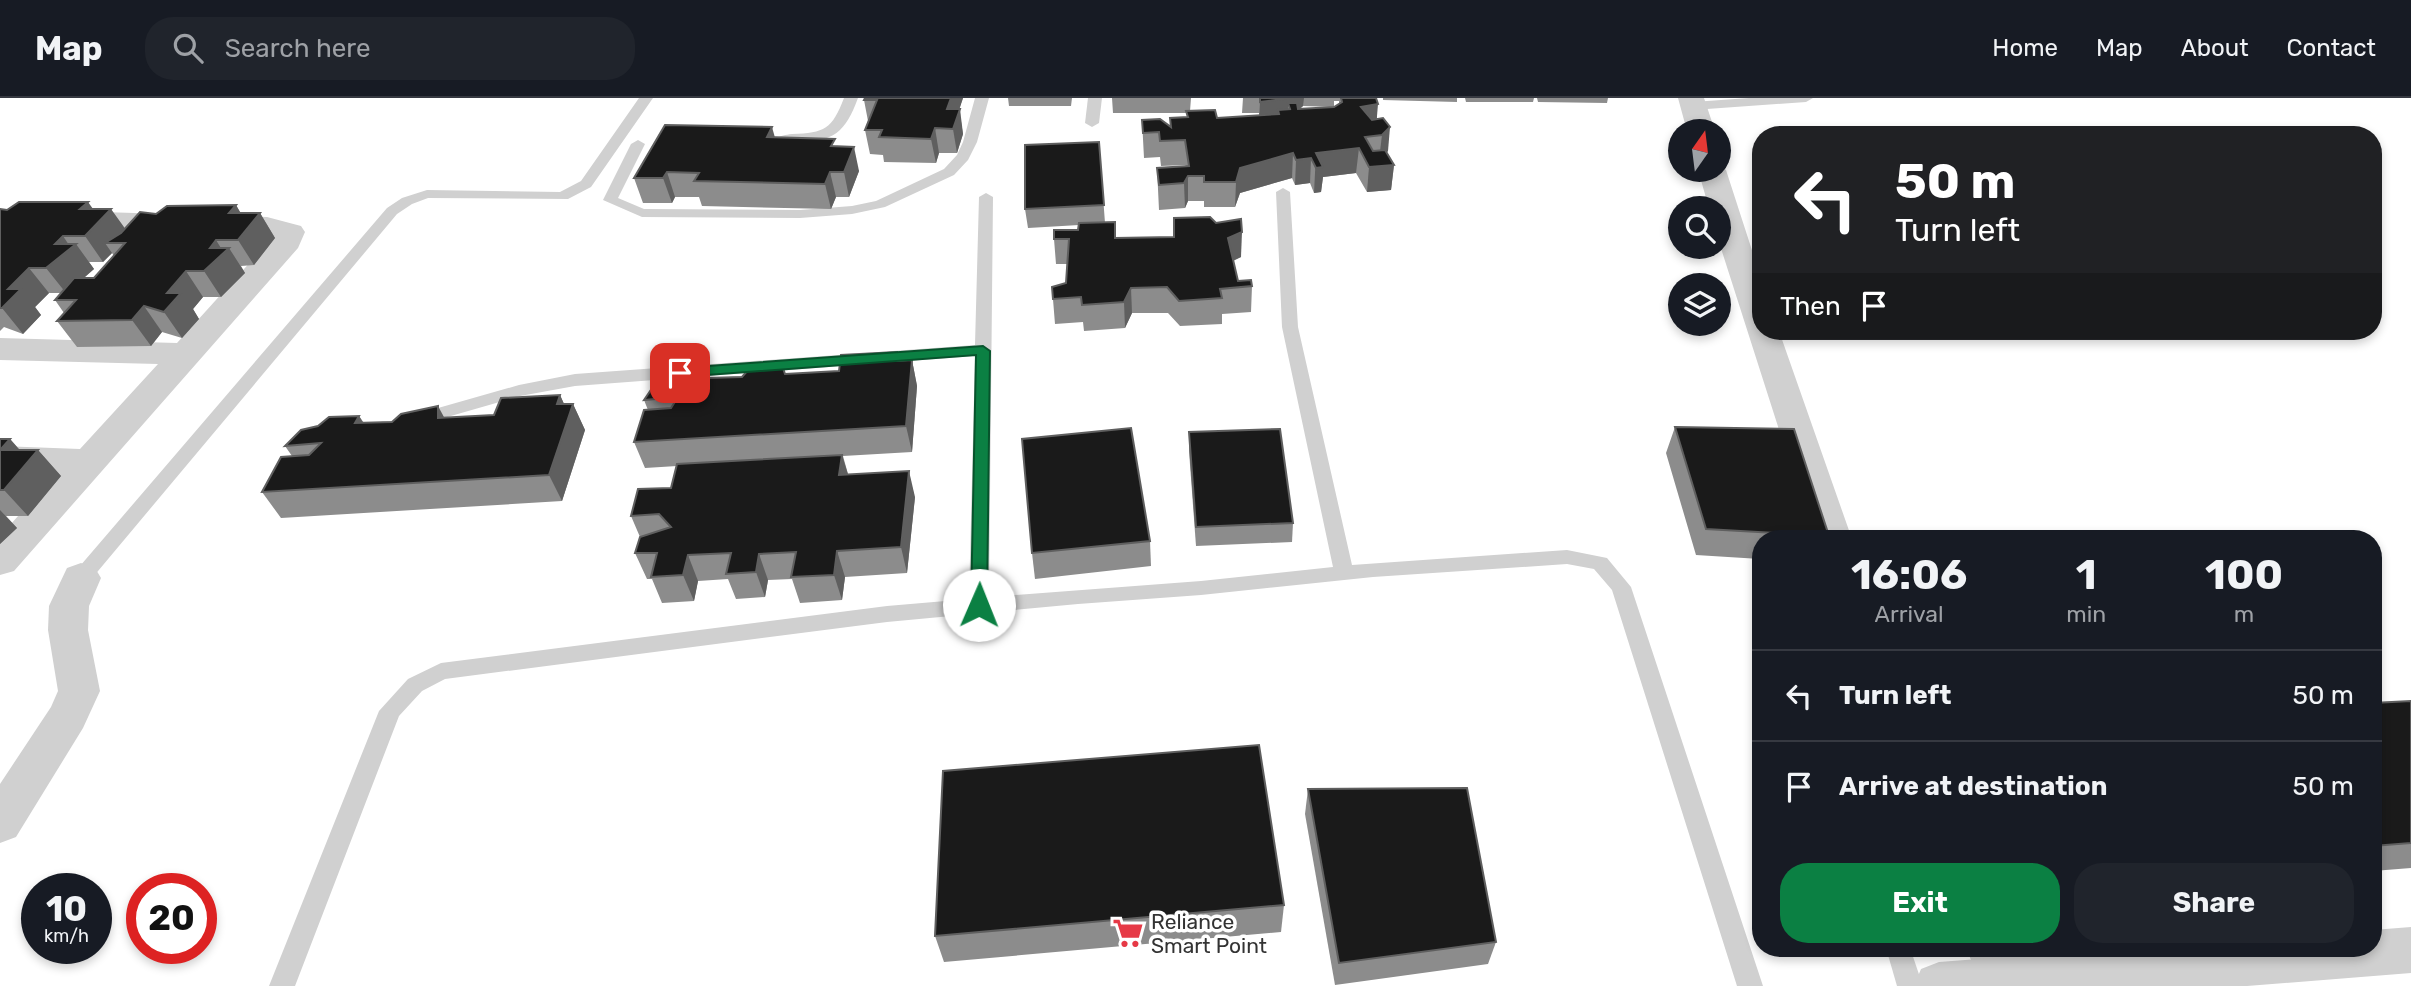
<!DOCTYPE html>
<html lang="en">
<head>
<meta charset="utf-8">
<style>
	:root { --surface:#171b24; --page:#20242c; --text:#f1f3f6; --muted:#9ea1a6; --line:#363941; --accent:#0b8043 }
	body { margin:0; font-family:Rubik,sans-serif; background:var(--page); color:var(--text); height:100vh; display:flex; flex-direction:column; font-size:26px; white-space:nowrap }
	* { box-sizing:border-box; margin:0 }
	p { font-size:23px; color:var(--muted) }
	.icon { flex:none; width:38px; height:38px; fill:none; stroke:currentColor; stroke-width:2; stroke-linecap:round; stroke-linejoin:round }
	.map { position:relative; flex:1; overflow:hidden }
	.panel { position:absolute; left:1752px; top:432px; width:630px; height:427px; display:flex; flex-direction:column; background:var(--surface); border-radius:28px; box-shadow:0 4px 10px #0003 }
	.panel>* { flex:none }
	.guide { position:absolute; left:1752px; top:28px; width:630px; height:214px; border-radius:28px; box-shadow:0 4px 10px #0003; background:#202124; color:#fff; overflow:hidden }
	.needle { width:46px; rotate:14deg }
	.controls { position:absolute; left:1668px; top:21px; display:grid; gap:14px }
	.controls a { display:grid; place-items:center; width:63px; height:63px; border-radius:50%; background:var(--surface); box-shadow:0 4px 10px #0003; font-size:35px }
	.speed { position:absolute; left:21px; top:775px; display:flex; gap:14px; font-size:35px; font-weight:700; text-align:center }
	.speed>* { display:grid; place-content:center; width:91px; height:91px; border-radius:50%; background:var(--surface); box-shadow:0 4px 10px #0003; line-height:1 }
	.speed small { font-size:18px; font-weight:400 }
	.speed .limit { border:10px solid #d22; background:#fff; color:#111 }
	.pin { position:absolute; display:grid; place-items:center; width:60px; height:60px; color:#fff; margin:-30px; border-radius:14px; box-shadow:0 4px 10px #0006 }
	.me { position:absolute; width:77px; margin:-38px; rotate:1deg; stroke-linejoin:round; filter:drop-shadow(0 0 5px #0008) }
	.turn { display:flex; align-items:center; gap:24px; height:147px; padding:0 28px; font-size:32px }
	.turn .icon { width:91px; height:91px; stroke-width:2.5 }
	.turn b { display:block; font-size:49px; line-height:60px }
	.then { display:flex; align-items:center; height:66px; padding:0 28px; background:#0003; gap:14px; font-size:26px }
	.eta { display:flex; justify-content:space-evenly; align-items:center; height:119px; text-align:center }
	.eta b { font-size:42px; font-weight:700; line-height:49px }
	.cta { display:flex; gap:14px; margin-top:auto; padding:14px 28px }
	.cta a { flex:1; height:80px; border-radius:28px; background:var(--accent); color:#fff; font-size:28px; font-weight:700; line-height:80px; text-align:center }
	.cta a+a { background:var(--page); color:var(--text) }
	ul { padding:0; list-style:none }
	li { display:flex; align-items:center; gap:21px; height:91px; padding:0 28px; border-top:2px solid var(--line) }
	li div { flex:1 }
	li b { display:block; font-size:26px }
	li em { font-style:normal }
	header { display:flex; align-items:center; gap:42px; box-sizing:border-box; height:98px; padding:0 35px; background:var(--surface); border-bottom:2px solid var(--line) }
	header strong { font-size:33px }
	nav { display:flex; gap:38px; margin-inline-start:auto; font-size:24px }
	.search { width:490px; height:63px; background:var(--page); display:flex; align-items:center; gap:18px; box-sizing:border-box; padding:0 24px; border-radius:28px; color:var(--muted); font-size:26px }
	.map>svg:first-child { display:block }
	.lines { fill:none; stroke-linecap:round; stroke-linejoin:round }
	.service { fill:#d0d0d0; fill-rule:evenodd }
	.minor { fill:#d0d0d0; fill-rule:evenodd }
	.tertiary { fill:#d0d0d0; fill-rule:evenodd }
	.wall { fill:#8c8c8c; fill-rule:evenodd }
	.shaded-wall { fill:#5f5f5f }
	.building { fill:#1a1a1a; stroke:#5f5f5f; stroke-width:2 }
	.route { fill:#0b8043; stroke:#07532c; stroke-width:2 }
	.labels { text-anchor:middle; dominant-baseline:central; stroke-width:7; stroke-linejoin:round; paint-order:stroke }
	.near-poi-label { font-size:21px; fill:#333; stroke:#fff; text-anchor:start }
</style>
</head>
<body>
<header>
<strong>Map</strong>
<div class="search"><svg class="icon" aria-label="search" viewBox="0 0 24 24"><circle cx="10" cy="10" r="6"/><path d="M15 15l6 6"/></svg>Search here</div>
<nav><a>Home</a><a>Map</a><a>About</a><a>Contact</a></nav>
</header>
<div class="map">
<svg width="2411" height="888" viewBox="0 0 2411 888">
	<rect width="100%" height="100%" fill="#fff"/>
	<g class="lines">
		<g class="service">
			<path d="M639 0H653L591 89 568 101 428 100 412 106 397 116 88 485 81 487 74 485 71 480 74 475 387 110 402 100 427 92 560 94 581 83Z"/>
			<path d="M844 0H858C845 35 834 43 797 45 788 45 782 46 776 41 781 37 785 37 792 36 825 35 832 31 844 0Z"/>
			<path d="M975 0H989L977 44 968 62 954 77 885 109 852 116 800 120 642 119 603 102 631 46 638 42 645 46 618 100 644 111 800 112 852 108 876 103 944 71 957 57 963 44Z"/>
			<path d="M1088 0H1102L1099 25 1092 29 1085 25Z"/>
			<path d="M1749 0H1813L1806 4 1693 12 1686 8 1693 4Z"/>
			<path d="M1283 90 1290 94 1298 229 1352 467 1567 452 1607 460 1631 489 1763 888H1737L1612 492 1594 471 1567 466 1373 479 1201 497 1078 506 887 524 445 581 422 593 399 618 295 888H269L379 613 408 581 441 565 887 508 969 501 975 258 575 288 520 298 416 328 410 326 407 322 410 318 519 287 575 276 975 247 979 99 986 95 993 99 989 499 1201 483 1333 469 1282 229 1276 94Z"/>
			<path d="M1886 850H1910L1923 888H1897Z"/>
		</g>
		<g class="minor">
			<path d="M1678 0H1704L1715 33H1687Z"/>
			<path d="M1718 65 1726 72 1760 177V233H1779L1852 441H1814L1718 141V110H1709L1698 72H1718Z"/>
			<path d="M37 112 267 119 301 128 305 134 298 150 14 473 0 477V438L57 375 0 374V348L80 351 158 266 0 262V240L177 245 273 139 37 130 0 140V120Z"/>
			<path d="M81 465 95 470 101 480 89 508 88 532 100 593 83 630 16 739 0 745V686L51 609 58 593 48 532 49 508 67 470Z"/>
			<path d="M1966 850H2015L2030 883 2028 888H1982Z"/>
		</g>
		<path class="tertiary" d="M2411 829V875L2247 888H1914L1921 871 1939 864 2120 850H2373V832Z"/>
	</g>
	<g class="wall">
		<path d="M865 0H963L959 11 963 36 957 55H939L936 65 884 64 883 57 870 56 865 32 868 23 864 2Z"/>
		<path d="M1008 0H1072L1071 8H1009Z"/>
		<path d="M1112 0H1191L1190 13 1217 20 1259 17V15H1242L1243 0H1376L1377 21 1388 53 1387 54 1394 67 1391 92 1367 94 1356 75 1323 79 1321 94 1314 95 1310 85 1295 87 1292 80 1240 95 1235 109H1204V103H1188L1185 110 1159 112 1157 70 1186 68 1185 67 1161 68 1160 59 1144 60 1142 22 1170 28V20L1187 19 1186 15H1113ZM1334 3H1339V6L1334 9 1300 11 1303 8 1334 9Z"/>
		<path d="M1383 0H1457V4L1383 2Z"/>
		<path d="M1465 0H1534L1533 4H1466Z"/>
		<path d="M1537 0H1608L1607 5 1538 4Z"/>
		<path d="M775 39 836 48 859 73 849 99H836L831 111 702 108 699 99H675L672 105H643L634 80Z"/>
		<path d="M1099 44 1105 125 1115 124 1116 140 1241 159 1233 163 1238 183 1252 188 1251 214 1222 216V226L1180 228 1168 215H1132L1125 230 1084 233 1083 224 1055 226 1052 189 1066 185 1067 166H1056L1054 141 1078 132 1079 127 1028 130 1025 111Z"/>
		<path d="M236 107 240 115H260L275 140 254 167 241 168 245 175 221 199H203L193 211 199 221 182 240 162 234 151 248 77 249 57 223 64 215 55 202 61 195H49L35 209 41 217 23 236 4 229 0 233V111L7 112 93 111 125 131 156 116ZM112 155 114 158 94 180H84L94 171 89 164H103Z"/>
		<path d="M897 254 899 263 912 262 917 288 912 354 843 358 848 376 915 399 907 475 845 479 842 502 800 505 792 481 768 482 765 499 736 501 728 481 698 483 694 503 662 505 652 481H647L635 455 640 439 631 418 671 390 677 368 645 370 634 344 648 312 644 302 711 280 839 273Z"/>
		<path d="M560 297 564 306H573L585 332 562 403 281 420 262 394 292 358 285 348 359 318 364 325 494 317Z"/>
		<path d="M1675 329 1829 438 1828 441H1760V461L1696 457 1666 355Z"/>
		<path d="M1189 334 1293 425 1292 444 1196 448 1189 353Z"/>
		<path d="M0 341H10L20 352H38L61 378 28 418H6L17 430 0 446Z"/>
		<path d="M1150 443 1151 468 1035 481 1032 455Z"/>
		<path d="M2411 603V770L2373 773V605Z"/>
		<path d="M1308 691 1496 844 1488 866 1335 887 1305 716Z"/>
		<path d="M1284 807 1281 834 944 864 935 838Z"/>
	</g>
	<g class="shaded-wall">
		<path d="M951 0H963L953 31 947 11Z"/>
		<path d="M1291 0H1304L1303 8 1290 18V11L1288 5V19L1278 12V20L1259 22 1260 4Z"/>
		<path d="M1378 6 1376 30 1361 9Z"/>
		<path d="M960 11 963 36 957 55 953 31Z"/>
		<path d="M772 29 779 54 767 39Z"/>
		<path d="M1390 29 1388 53 1379 62 1382 37Z"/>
		<path d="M935 30 939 55 936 65 931 41Z"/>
		<path d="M854 49 859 73 849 99 844 74Z"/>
		<path d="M1359 50 1356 75 1323 79 1321 94 1314 95 1316 55Z"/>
		<path d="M1293 55 1292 80 1240 95 1235 109 1236 84 1240 70Z"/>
		<path d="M1311 60 1310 85 1295 87 1296 62Z"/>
		<path d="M1394 67 1391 92 1367 94 1369 69Z"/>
		<path d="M667 74 675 99 672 105 663 80Z"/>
		<path d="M830 74 836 99 831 111 825 86Z"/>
		<path d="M1188 78V103L1185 110 1184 85Z"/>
		<path d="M88 104 101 122 111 111 129 136 105 145 112 155 103 164 85 138 80 111Z"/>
		<path d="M236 107 249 129 260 115 275 140 254 167 238 142 229 115Z"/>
		<path d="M1242 134 1241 159 1228 165V140Z"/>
		<path d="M63 138 71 150 76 146 94 171 66 195 46 170 55 146Z"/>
		<path d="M216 142 224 155 229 150 245 175 221 199 204 173 210 150Z"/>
		<path d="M29 170 49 195 35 209 41 217 23 236 2 210 8 191Z"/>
		<path d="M186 173 203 199 193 211 199 221 182 240 164 214 167 195Z"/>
		<path d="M1131 190 1132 215 1125 230 1124 204Z"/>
		<path d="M144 208 162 234 151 248 132 222Z"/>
		<path d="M912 262 917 288 912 354 906 328Z"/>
		<path d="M560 297 569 317 573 306 585 332 562 403 549 377 557 306Z"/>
		<path d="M438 308 452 334 438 320Z"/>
		<path d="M359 318 375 344 355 325Z"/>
		<path d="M10 341 29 363 38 352 61 378 28 418 4 392 0 352Z"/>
		<path d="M842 357 850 383 839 377Z"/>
		<path d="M909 373 915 399 907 475 901 449Z"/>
		<path d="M0 412 17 430 0 446Z"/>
		<path d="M837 453 845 479 842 502 834 477Z"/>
		<path d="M759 456 768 482 765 499 756 474Z"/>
		<path d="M688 457 698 483 694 503 683 477Z"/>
	</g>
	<g class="building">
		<path d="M865 0H951L947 11H960L953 31 935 30 931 41 879 39 882 32H865L877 2H864Z"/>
		<path d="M1260 0H1291L1260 4Z"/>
		<path d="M1341 0H1376L1378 6 1361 9 1372 22 1383 20 1390 29 1382 37 1365 39 1373 53 1385 52 1394 67 1369 69 1359 50 1316 55 1323 69 1316 70 1311 60 1296 62 1293 55 1240 70 1236 84H1204V78H1188L1184 85 1159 87 1157 70 1189 68 1185 42 1160 43 1159 34 1143 35 1142 22 1160 21 1171 29 1170 20 1188 19 1186 13 1215 12 1217 20 1279 16 1278 12 1290 11 1288 5H1297L1298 11 1334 9 1342 4Z"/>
		<path d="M665 27 772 29 767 39 835 41 831 48 854 49 844 74H830L825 86 694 83 699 75 667 74 663 80H634Z"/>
		<path d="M1099 44 1104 107 1025 111V47Z"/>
		<path d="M19 104H88L80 111H111L85 138H63L55 146H76L46 170H29L8 191H21L2 210H0V111L7 112Z"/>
		<path d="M236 107 229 115H260L238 142H216L210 150H229L204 173H186L167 195H181L164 214 144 208 132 222 57 223 76 202H55L74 180H94L125 145H105L121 135 140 114 156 116 167 108Z"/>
		<path d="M1210 119 1216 125 1241 121 1242 134 1228 140 1238 183 1251 182 1252 188 1220 191 1222 200 1179 203 1167 189 1131 190 1124 204 1082 207 1081 199 1053 201 1052 189 1066 185 1069 141H1054V132H1078L1079 125 1115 124V140L1174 139V120Z"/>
		<path d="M897 254V263L912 262 906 328 634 344 644 312 671 310 678 299 644 302 655 286 672 283 679 275 709 273 706 280 742 279 748 272 781 264 785 276 839 273 841 257Z"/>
		<path d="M560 297 557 306H573L549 377 262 394 281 359 309 357 321 345 285 348 301 332 318 328 329 319 359 318 355 325 392 324 401 316 438 308V320L494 317 501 300Z"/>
		<path d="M1675 329 1794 331 1829 438 1706 431Z"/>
		<path d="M1131 330 1150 443 1032 455 1022 341Z"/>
		<path d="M1280 331 1293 425 1196 429 1189 334Z"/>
		<path d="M0 341H10L0 352H38L4 392H0Z"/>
		<path d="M842 357 839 377 909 373 901 449 837 453 834 477 791 479 796 454 759 456 756 474 726 476 731 455 688 457 683 477 651 479 657 455H635L640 439 671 429 659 416 631 418 638 391 671 390 677 366Z"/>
		<path d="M2411 603V745L2373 748V605Z"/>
		<path d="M1259 647 1284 807 935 838 943 673Z"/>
		<path d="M1467 690 1496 844 1339 865 1308 691Z"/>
	</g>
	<path class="route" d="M983 248 990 253 987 507 979 514 971 507 976 257 680 279 673 275 680 270Z"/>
	<defs>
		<g id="supermarket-bare" transform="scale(2.415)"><path d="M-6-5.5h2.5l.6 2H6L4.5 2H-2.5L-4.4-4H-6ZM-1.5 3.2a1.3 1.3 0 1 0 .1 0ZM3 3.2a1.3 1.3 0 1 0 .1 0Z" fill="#e63946" stroke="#fff" stroke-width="2.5" paint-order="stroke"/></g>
	</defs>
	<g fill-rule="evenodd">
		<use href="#supermarket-bare" x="1128" y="835"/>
	</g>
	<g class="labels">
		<g class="near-poi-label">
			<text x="1151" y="823">Reliance<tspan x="1151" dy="24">Smart Point</tspan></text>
		</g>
	</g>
</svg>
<div class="controls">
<a><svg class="needle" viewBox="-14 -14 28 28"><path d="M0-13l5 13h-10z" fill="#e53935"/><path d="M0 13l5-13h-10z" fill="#9ea1a6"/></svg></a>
<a><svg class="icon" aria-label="search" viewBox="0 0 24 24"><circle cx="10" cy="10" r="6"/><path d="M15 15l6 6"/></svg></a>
<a><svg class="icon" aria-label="layers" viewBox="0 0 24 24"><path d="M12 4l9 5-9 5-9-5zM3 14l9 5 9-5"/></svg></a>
</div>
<div class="speed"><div>10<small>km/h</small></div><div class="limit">20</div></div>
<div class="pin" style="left:680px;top:275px;background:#d93025"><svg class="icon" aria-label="arrive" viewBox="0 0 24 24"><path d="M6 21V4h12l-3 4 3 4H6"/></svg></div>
<svg class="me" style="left:979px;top:507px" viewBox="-20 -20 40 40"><circle r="19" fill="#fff"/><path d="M0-13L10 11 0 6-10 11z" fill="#0b8043"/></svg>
<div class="guide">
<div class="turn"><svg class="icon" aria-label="left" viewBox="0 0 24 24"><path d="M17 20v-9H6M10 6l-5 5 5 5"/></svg><div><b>50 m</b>Turn left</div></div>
<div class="then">Then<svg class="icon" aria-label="arrive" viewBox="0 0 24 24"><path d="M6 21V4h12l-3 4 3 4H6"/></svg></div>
</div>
<section class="panel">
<div class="eta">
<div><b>16:06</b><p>Arrival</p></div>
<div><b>1</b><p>min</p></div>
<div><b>100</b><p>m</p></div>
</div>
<ul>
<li><svg class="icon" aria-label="left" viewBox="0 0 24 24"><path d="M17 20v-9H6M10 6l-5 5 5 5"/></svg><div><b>Turn left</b></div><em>50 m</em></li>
<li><svg class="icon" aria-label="arrive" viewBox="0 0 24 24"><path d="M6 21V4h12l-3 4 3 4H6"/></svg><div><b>Arrive at destination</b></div><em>50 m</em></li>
</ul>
<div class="cta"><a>Exit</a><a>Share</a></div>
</section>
</div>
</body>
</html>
